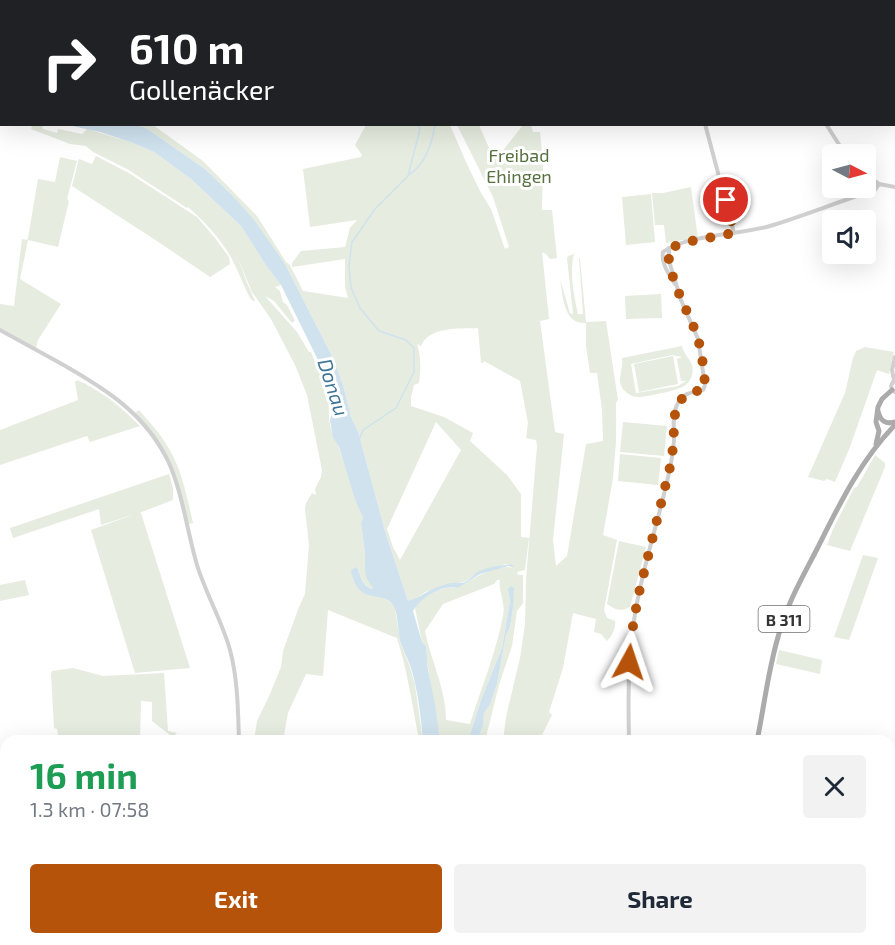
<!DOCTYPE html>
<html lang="en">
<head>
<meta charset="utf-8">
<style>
	:root { --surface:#fff; --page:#f2f2f3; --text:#1f2937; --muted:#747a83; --accent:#b45309 }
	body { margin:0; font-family:"Exo 2",sans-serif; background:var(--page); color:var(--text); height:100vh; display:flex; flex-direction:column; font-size:22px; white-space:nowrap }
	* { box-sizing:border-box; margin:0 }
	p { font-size:20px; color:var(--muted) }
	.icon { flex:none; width:33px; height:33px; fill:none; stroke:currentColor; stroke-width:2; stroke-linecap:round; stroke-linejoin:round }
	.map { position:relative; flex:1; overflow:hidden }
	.panel { position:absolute; left:0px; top:735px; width:896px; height:210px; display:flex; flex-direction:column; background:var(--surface); border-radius:18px 18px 0 0; box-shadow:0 6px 24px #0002 }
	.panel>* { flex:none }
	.banner { position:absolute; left:0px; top:0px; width:896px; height:126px; box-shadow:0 6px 24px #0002; background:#202124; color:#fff; overflow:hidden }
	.needle { width:39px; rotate:96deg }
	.buttons { position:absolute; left:822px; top:144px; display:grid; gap:12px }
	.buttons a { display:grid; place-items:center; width:54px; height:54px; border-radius:6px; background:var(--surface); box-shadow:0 6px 24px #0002; font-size:30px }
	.pin { position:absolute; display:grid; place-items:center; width:51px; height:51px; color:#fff; margin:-26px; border:3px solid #fff; border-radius:50%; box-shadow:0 2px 6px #0007 }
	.me { position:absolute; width:66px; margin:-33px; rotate:5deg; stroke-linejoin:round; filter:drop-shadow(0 0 4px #0008) }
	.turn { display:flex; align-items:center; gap:21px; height:126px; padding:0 30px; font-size:27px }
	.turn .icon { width:78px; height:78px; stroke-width:2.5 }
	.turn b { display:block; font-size:42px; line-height:51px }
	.round { display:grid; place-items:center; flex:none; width:63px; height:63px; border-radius:6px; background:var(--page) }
	.summary { display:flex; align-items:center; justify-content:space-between; height:102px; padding:0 30px }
	h1 { font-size:36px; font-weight:700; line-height:45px; color:#1e9e55 }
	.action { display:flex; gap:12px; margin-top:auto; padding:12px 30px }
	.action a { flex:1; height:69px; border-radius:6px; background:var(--accent); color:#fff; font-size:24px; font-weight:700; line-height:69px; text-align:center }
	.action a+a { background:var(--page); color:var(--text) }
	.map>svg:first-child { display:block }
	.green { fill:#e6ecdf; fill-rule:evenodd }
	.water { fill:#cfe2ee }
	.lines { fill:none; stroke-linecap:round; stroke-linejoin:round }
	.stream { stroke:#cfe2ee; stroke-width:1.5 }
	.minor { stroke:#d0d0d0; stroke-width:4 }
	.major { stroke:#ababab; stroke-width:5 }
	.route { stroke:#b45309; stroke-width:10; stroke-dasharray:0 18 }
	.labels { text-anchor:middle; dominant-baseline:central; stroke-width:6; stroke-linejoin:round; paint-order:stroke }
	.shield { fill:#fff; stroke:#707070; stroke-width:1.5 }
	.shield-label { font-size:16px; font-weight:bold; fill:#333 }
	.park-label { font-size:18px; fill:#56703f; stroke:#fff }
	.water-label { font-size:20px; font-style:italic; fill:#3f7597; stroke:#fff }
</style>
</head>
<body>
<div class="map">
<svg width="895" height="945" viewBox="0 0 895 945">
	<rect width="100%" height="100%" fill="#fff"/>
	<g class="green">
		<path d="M30 125H45L42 127 43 129 57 133 58 129 82 134 87 129 133 143 154 152 191 179 241 226 267 267 281 285 275 287 280 291 283 302 287 305 295 321 292 323 274 301 265 296 297 332 309 352H311L327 392C330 402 328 414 330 425 332 434 337 441 340 451 348 473 354 496 363 518L361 523 365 553V571L373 588 372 589C363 586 361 576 357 567L353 580 383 597 391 603 395 609 400 642 410 667 415 685 423 741H415L416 735H418C412 702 407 670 397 638L328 610 323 676 306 674 288 713 283 741H254L257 721 270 694 281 667 283 651 299 607 305 594 309 545 305 509 306 503 312 493 316 495 315 489 321 477 322 470 307 395 295 365 271 319 252 292 237 256 246 280 255 301H253L250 298C244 287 240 275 234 263 223 241 206 223 188 207L187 208 127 169 93 152 86 146 70 144 31 129 32 127Z"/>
		<path d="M136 125H153L203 161 257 216 286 262 290 265 303 291 348 298 345 287V259L292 267V263L301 251 345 247 350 228 357 220 310 227 303 169 361 157 362 155 355 145 366 125H450L466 162 480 191 491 209 505 249 509 247 493 197 457 125H479L493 157 500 154 523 125H531L533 132H540L543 162 542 210H552L557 258 550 259 546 254 542 252 549 319 540 321 555 432 564 434 553 540 556 566 567 556 586 444 603 441 602 410 597 373H590L586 346V323C563 325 563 295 560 279L570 313 573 314 567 258 568 256 574 254C569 272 574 296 578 314H583L579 258 580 259 586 322 606 321 618 400 616 403V441L613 478 603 535 617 540 604 610 607 618 615 621C616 628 612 636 607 641L601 634 594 632 596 619 573 613 563 668 549 712 552 715 539 741H503L506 717 520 658 525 624 526 579 537 446 536 440 526 438 528 423 520 381 484 361 483 363H481L478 328C459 329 429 326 421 346L417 344C421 356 421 370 419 383L414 385 411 397V406L444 417 473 433 470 441 507 475 521 494V537L529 538 525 570 517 572 518 575H523V603L517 611 512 646 499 685 485 741H477L483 726 484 713 490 705 497 684 506 635 510 627 513 608 508 589 510 601 502 648 481 700 468 741H440C435 709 428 678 426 646L422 642 415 608C423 596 443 585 458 588 471 580 497 563 513 568L506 564 487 569 477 573 466 581 459 583H452L425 592 414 600 408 601 385 531 358 431 351 417 344 388 335 362 285 264 231 194 205 169 146 128ZM436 422 461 450 400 560 393 547 387 529ZM497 580H500C498 591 506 603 503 616 496 653 481 688 470 724L446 720C446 689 431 661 425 631L443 604 494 584Z"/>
		<path d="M96 156 129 173 197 217 215 238 229 257 230 264 210 277 157 241 72 186 79 159 92 164Z"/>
		<path d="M60 157 77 161 67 199 69 201 58 247 28 240 20 279 61 304 38 340 36 348 0 328V304L14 306 22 239 27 240 28 238 38 179 55 182Z"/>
		<path d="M691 187 698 239 687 242 683 240 666 243 664 225H655L652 193H663Z"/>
		<path d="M651 194 655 242 626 245 622 197Z"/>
		<path d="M661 294 662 318 626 319 625 296Z"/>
		<path d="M682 346C684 357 696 362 692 375 691 379 688 384 684 386 679 390 646 397 639 397 633 397 627 394 623 389 616 378 624 369 622 358ZM672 355 682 357 677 359 681 381H686L678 386 636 393 631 364Z"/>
		<path d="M865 347 894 352 889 374 877 370 850 447 835 482 827 479 824 481 808 477 845 393 853 358 856 351Z"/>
		<path d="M673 356 678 384 639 392 634 364Z"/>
		<path d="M77 380C102 391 121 407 140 426L90 442 87 436 0 465V430L78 400 75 382Z"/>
		<path d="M139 410C149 422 160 433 168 447 182 470 187 497 193 523L189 524C177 479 169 447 135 413Z"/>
		<path d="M623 422 667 426 664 456 620 452Z"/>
		<path d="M620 454 661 458 658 485 618 481Z"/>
		<path d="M875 455 885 463V467L850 551 827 545 833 529 854 488 857 487Z"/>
		<path d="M169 474 173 488V500L139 513H141L190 668 135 673 91 530 135 514 101 525 99 509 13 538 10 528Z"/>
		<path d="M619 541 646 547 630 607C620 612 616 610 607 604Z"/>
		<path d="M863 555 878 558 849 640 834 637Z"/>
		<path d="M25 580 29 595 0 601V585Z"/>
		<path d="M779 650 822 660 820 674 776 664Z"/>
		<path d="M73 668 103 676 164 673 168 731 177 733 174 736 170 735 152 721V702L141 701 140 741H59L57 729 54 728 51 674 52 671Z"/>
	</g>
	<g class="water">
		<path d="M136 125 146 128 205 169 231 194 254 220 285 264 335 362 344 388 351 417 358 431 385 531 408 601C417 599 424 593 433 589 438 587 445 584 451 583 455 582 460 584 465 582 469 580 472 576 476 573 485 568 501 564 512 565L514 567 508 566 480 574 458 588C442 584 421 598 413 611L422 642 426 646 428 670 435 704 440 741H423C421 717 418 691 411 668 408 659 403 650 400 641 398 631 398 619 395 609 386 586 358 610 351 570L357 567C361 576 362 586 372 589L373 588 367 579 365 571V553L361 523 363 518 355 499 339 447 333 437 330 421 332 411 330 396 318 360 281 285 267 267 241 226 191 179 154 152 133 143 100 132 68 125Z"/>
		<path d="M511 586 514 588 513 608 510 627 506 635 497 684 490 705 484 713 483 726 477 741H468L481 700 502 648 510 601 508 589Z"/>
	</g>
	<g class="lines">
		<g class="stream">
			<path d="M890 0 891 2"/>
			<path d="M349 2V0"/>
			<path d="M894 7 895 9"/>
			<path d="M409 175C426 163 432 144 435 124"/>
			<path d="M359 440 363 430 396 408 414 372V348L406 340 379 331 360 308 351 288 349 266 352 242 375 209 408 176 420 129 418 124"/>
		</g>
		<g class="minor">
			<path d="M691 0V2"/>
			<path d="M768 0V2"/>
			<path d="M595 2V0"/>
			<path d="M705 124 734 233"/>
			<path d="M826 124 845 154"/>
			<path d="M866 175 879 184 895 187"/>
			<path d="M675 284C669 275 661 263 663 252 688 234 740 235 770 226 806 215 840 201 875 190L879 184"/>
			<path d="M0 330C20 341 40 352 60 363 106 389 146 414 169 463 183 495 187 531 197 565 206 594 222 621 230 650 238 680 238 711 239 741"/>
			<path d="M895 357 892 370 894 380 891 386 892 390 895 392"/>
			<path d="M629 741C628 698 628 656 635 614 643 564 660 517 670 468 672 459 673 450 674 441 674 429 672 415 677 405 682 393 692 392 703 390L705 385 698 339 681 300 669 261V248"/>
			<path d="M257 939 260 945"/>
		</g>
		<g class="major">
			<path d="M8 0 10 2"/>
			<path d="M149 2 153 0"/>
			<path d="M0 91 2 89"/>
			<path d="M878 411C880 420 885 425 895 422"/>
			<path d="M876 444 879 431 876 422 878 407 882 399 892 390"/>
			<path d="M757 741C764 707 768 671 778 637 786 606 802 578 817 549 839 505 860 461 895 425"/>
			<path d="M731 939 732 945"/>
			<path d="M571 945 572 939"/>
		</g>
	</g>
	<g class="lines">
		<path class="route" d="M629 662 633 626 638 597 672 459 675 414 676 406 686 394 705 389C705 376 701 345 696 333 688 311 665 271 669 248L692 241 734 233 726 200"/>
	</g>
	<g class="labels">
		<rect class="shield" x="758.5" y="606" width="51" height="26" rx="4.5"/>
		<g class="shield-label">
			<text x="784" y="619">B 311</text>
		</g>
		<g class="park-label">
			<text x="519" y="155">Freibad<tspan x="519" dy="21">Ehingen</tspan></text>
		</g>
		<g class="water-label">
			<text transform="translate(334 387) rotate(72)">Donau</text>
		</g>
	</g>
</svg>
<div class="buttons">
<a><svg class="needle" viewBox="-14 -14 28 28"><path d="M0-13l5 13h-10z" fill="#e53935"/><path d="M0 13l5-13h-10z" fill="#747a83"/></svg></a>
<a><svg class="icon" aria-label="sound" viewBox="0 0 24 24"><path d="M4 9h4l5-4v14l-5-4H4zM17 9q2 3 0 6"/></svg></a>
</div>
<div class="pin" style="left:726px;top:200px;background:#d93025"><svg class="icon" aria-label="arrive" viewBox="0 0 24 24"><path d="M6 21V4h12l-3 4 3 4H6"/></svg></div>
<svg class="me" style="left:629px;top:662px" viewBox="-20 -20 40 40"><path d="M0-17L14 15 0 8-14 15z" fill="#b45309" stroke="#fff" stroke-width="4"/></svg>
<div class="banner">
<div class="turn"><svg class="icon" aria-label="right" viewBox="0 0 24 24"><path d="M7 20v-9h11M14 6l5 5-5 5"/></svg><div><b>610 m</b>Gollenäcker</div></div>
</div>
<section class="panel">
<div class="summary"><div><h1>16 min</h1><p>1.3 km · 07:58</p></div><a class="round"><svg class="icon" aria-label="close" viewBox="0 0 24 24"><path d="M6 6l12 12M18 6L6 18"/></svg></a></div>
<div class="action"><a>Exit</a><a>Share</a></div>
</section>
</div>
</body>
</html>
